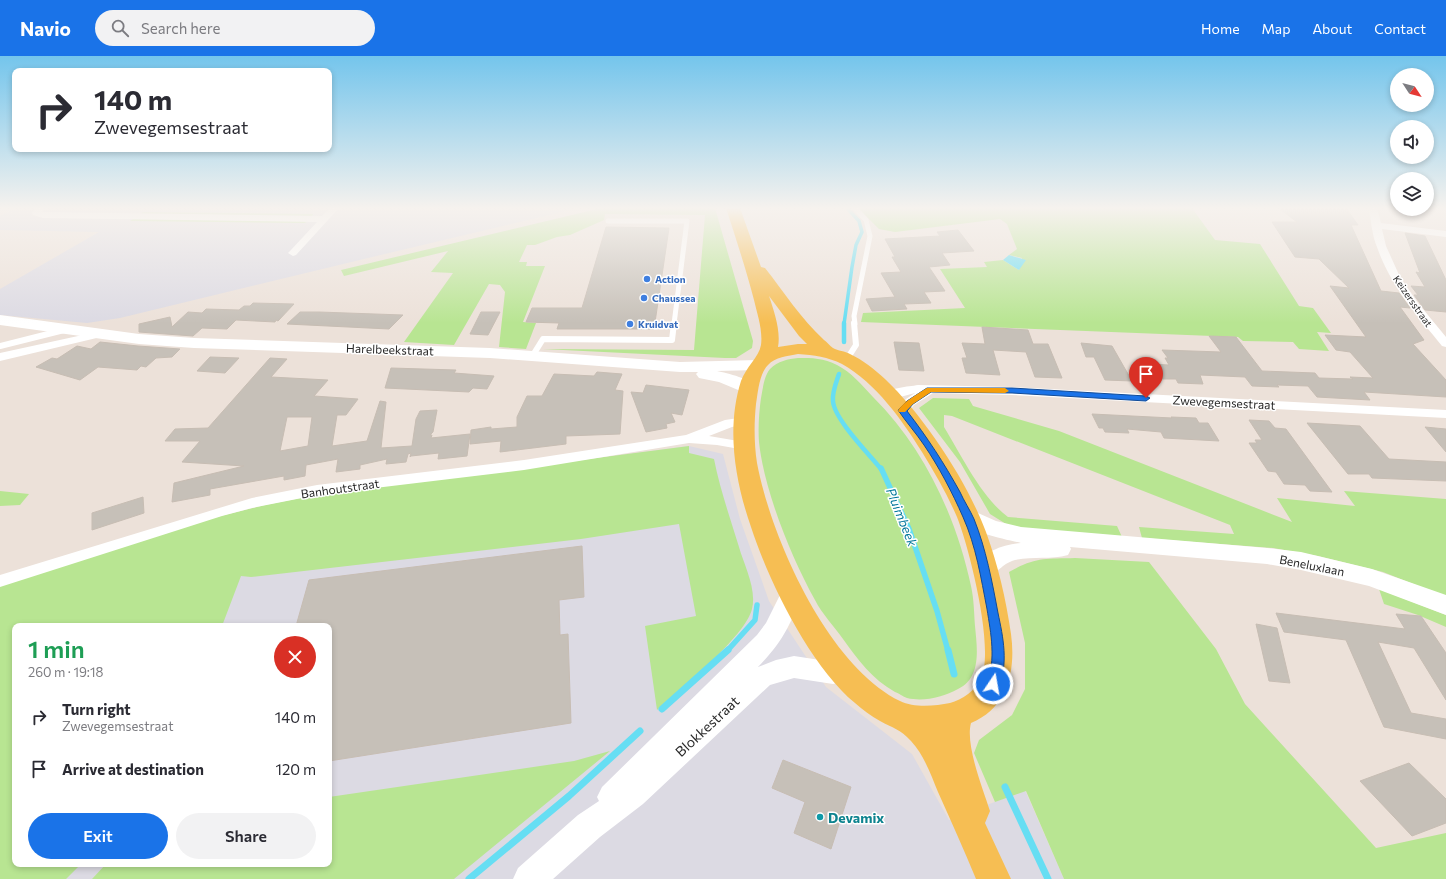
<!DOCTYPE html>
<html lang="en">
<head>
<meta charset="utf-8">
<style>
	:root { --surface:#fff; --page:#f2f2f3; --text:#2b2b33; --muted:#7c7c81; --accent:#1a73e8 }
	body { margin:0; font-family:Commissioner,sans-serif; background:var(--page); color:var(--text); height:100vh; display:flex; flex-direction:column; font-size:15px; white-space:nowrap }
	* { box-sizing:border-box; margin:0 }
	p { font-size:13px; color:var(--muted) }
	.icon { flex:none; width:22px; height:22px; fill:none; stroke:currentColor; stroke-width:2; stroke-linecap:round; stroke-linejoin:round }
	.map { position:relative; flex:1; overflow:hidden }
	.drawer { position:absolute; left:12px; top:567px; width:320px; height:244px; display:flex; flex-direction:column; background:var(--surface); border-radius:8px; box-shadow:0 2px 6px #0003 }
	.drawer>* { flex:none }
	.guide { position:absolute; left:12px; top:12px; width:320px; height:84px; border-radius:8px; box-shadow:0 2px 6px #0003; background:#fff; color:var(--text); overflow:hidden }
	.needle { width:26px; rotate:126deg }
	.fabs { position:absolute; left:1390px; top:12px; display:grid; gap:8px }
	.fabs a { display:grid; place-items:center; width:44px; height:44px; border-radius:50%; background:var(--surface); box-shadow:0 2px 6px #0003; font-size:20px }
	.pin { position:absolute; display:grid; place-items:center; width:34px; height:34px; color:#fff; margin:-41px -17px; border-radius:50% 50% 50% 0; rotate:-45deg; box-shadow:0 0 4px #0007 }
	.pin .icon { rotate:45deg }
	.me { position:absolute; width:44px; margin:-22px; rotate:12deg; stroke-linejoin:round; filter:drop-shadow(0 0 3px #0008) }
	.turn { display:flex; align-items:center; gap:14px; height:84px; padding:0 16px; font-size:18px }
	.turn .icon { width:52px; height:52px; stroke-width:2.5 }
	.turn b { display:block; font-size:28px; line-height:34px }
	.round { display:grid; place-items:center; flex:none; width:42px; height:42px; border-radius:21px; background:var(--page) }
	.headline { display:flex; align-items:center; justify-content:space-between; height:68px; padding:0 16px }
	h1 { font-size:24px; font-weight:600; line-height:30px; color:#1e9e55 }
	.cta { display:flex; gap:8px; margin-top:auto; padding:8px 16px }
	.cta a { flex:1; height:46px; border-radius:24px; background:var(--accent); color:#fff; font-size:16px; font-weight:600; line-height:46px; text-align:center }
	.cta a+a { background:var(--page); color:var(--text) }
	ul { padding:0; list-style:none }
	li { display:flex; align-items:center; gap:12px; height:52px; padding:0 16px }
	li div { flex:1 }
	li b { display:block; font-size:15px }
	li em { font-style:normal }
	header { display:flex; align-items:center; gap:24px; box-sizing:border-box; height:56px; padding:0 20px; background:var(--accent); color:#fff }
	header strong { font-size:19px }
	nav { display:flex; gap:22px; margin-inline-start:auto; font-size:14px }
	.search { width:280px; height:36px; background:var(--page); display:flex; align-items:center; gap:10px; box-sizing:border-box; padding:0 14px; border-radius:22px; color:var(--muted); font-size:15px }
	.map>svg:first-child { display:block }
	.industrial { fill:#dcdae3; fill-rule:evenodd }
	.green { fill:#b8e592 }
	.water { fill:#66def3 }
	.lines { fill:none; stroke-linecap:round; stroke-linejoin:round }
	.stream-far3 { stroke:#66def3; stroke-width:3.5 }
	.stream-far2 { stroke:#66def3; stroke-width:4.5 }
	.stream-far1 { stroke:#66def3; stroke-width:5.5 }
	.stream { stroke:#66def3; stroke-width:7 }
	.building { fill:#c6c0b8; stroke:#c7bdb3; fill-rule:evenodd }
	.lane-far1 { stroke:#fff; stroke-width:5 }
	.lane { stroke:#fff; stroke-width:6 }
	.street { fill:#fff; fill-rule:evenodd }
	.secondary { fill:#fff; fill-rule:evenodd }
	.primary { fill:#f6be53; fill-rule:evenodd }
	.route { fill:#1a73e8; stroke:#114b97 }
	.slow { fill:#f59e0b }
	.shop-dot { fill:#3f7fe0; stroke:#fff; stroke-width:1.5 }
	.culture-dot { fill:#0f9aa8; stroke:#fff; stroke-width:1.5 }
	.labels { text-anchor:middle; dominant-baseline:central; stroke-width:3; stroke-linejoin:round; paint-order:stroke }
	.far-shop-label { font-size:10px; font-weight:bold; fill:#366cbe; stroke:#fff; text-anchor:start }
	.far-street-label { font-size:10px; fill:#282828; stroke:#fff }
	.street-label { font-size:12px; fill:#282828; stroke:#fff }
	.water-label { font-size:13px; font-style:italic; fill:#077a9d; stroke:#fff }
	.near-street-label { font-size:14px; fill:#282828; stroke:#fff }
	.near-culture-label { font-size:14px; font-weight:bold; fill:#0d838f; stroke:#fff; text-anchor:start }
</style>
</head>
<body>
<header>
<strong>Navio</strong>
<div class="search"><svg class="icon" aria-label="search" viewBox="0 0 24 24"><circle cx="10" cy="10" r="6"/><path d="M15 15l6 6"/></svg>Search here</div>
<nav><a>Home</a><a>Map</a><a>About</a><a>Contact</a></nav>
</header>
<div class="map">
<svg width="1446" height="823" viewBox="0 0 1446 823">
	<rect width="100%" height="100%" fill="#ece1d9"/>
	<g class="industrial">
		<path d="M15 152H578L368 202 120 262 87 267 0 259V233L99 176 0 174V160Z"/>
		<path d="M689 390 723 398 740 463 769 545 826 631 912 698 949 764 1025 734 1064 823H0V530L480 418ZM15 570H329V808H15Z"/>
	</g>
	<g class="green">
		<path d="M601 152H715L753 285 752 292 736 302H725L543 293 694 294 705 159 605 158 604 164 570 179 557 181 535 189H527L519 206H527L526 210H545L523 266 536 267 526 293 499 291 505 236 500 229 489 228 454 289 404 286 453 217 431 216 448 195 344 220 341 214Z"/>
		<path d="M858 152H1192L1215 184 1260 188 1299 250 1313 252 1331 277 1317 276 1329 295 1299 293 1293 286 1243 285 1238 281 861 266 863 257 965 252 940 213 987 211 984 206 1003 204 1019 214 1022 202 1009 199 1017 193 1007 168 1000 163 895 176 879 173Z"/>
		<path d="M143 156 313 158V159L311 160 140 158Z"/>
		<path d="M133 163 306 165 307 166 304 167 130 165Z"/>
		<path d="M798 302C812 302 824 302 837 309 851 316 862 329 873 341 924 392 956 460 971 530 974 543 974 557 975 570 977 591 982 622 958 633 943 641 924 646 907 642 903 641 899 637 895 636 872 623 858 604 843 583 834 570 822 558 815 544 791 501 764 434 759 386 758 372 759 356 761 342 763 332 764 320 770 313 778 305 788 303 798 302Z"/>
		<path d="M933 342 969 343 973 350 1059 375 1292 466 1277 442 1355 450 1344 435 1446 443V541L1383 516 1318 500 1273 492 1142 482 1139 471 1234 478 1230 469 952 360 944 359V371C962 400 981 441 1008 461L1117 470 1122 481 1014 473 990 458 960 406 919 352Z"/>
		<path d="M689 390V397L714 403C720 433 730 462 739 491 744 509 757 533 752 553 745 581 680 633 657 654L645 570 696 560 679 468 581 483 251 521 241 520 222 570H15V808H81L66 823H0V530L200 465 265 449 321 438Z"/>
		<path d="M0 435 29 438 20 449 0 450Z"/>
		<path d="M1075 502 1149 506 1216 593 1245 648 1376 792 1446 777V823H1064L1026 735 995 746 974 697 979 684 1012 659 1025 633V587L1009 516C1035 501 1045 503 1075 502Z"/>
		<path d="M1379 533 1446 559V571L1418 559 1384 548Z"/>
		<path d="M610 695 454 823H92L106 808H329V741L574 705Z"/>
	</g>
	<path class="water" d="M1009 199 1026 204 1019 214 1003 204Z"/>
	<g class="lines">
		<path class="stream-far3" d="M844 268 852 211 856 189 862 176 859 165 847 152"/>
		<g class="stream-far2">
			<path d="M844 286V267"/>
			<path d="M839 318C836 327 832 336 833 345 834 363 869 398 881 413"/>
		</g>
		<g class="stream-far1">
			<path d="M881 412 909 473 937 555 948 595"/>
			<path d="M727 595 755 564 757 549"/>
		</g>
		<g class="stream">
			<path d="M948 594 954 618"/>
			<path d="M662 653 728 594"/>
			<path d="M1005 731 1048 823"/>
			<path d="M469 823 569 740 640 675"/>
		</g>
	</g>
	<g class="building">
		<path d="M1346 152 1358 169H1351L1381 235 1399 237 1410 252 1400 251 1424 284 1413 288 1446 324V341L1364 336 1370 344 1317 341 1308 330 1277 329 1279 331 1252 330 1245 321 1200 319 1203 328 1178 327 1176 323H1158L1150 308 1169 309 1165 302H1168L1162 294 1221 296 1209 280 1236 281 1262 315 1315 317 1319 322 1353 323 1350 321 1373 322 1350 296 1336 294 1325 279 1366 281 1330 230 1349 232 1319 203 1295 201 1272 166H1297L1280 153Z"/>
		<path d="M606 171 669 172 654 273H557L559 267 526 266 532 252H582Z"/>
		<path d="M958 174 974 195 942 197 950 209 929 211 945 235 924 236 931 247 904 248 907 253 872 255 866 243 895 241 881 217 901 216 892 201H895L885 183 940 180 937 176Z"/>
		<path d="M1405 177 1425 180 1446 224V256L1425 254 1414 239H1418L1411 230 1425 231 1416 216 1420 217Z"/>
		<path d="M253 247 294 248 278 265 276 264 275 266 236 264 227 273 202 272 193 280 139 276V268L170 261 172 271 188 256 202 257 206 253 239 254 244 250H250Z"/>
		<path d="M300 256H319L403 259 389 273 287 268Z"/>
		<path d="M481 256H500L488 279 470 278Z"/>
		<path d="M982 271 1028 274 1033 288H1048L1062 322 1035 321 1026 296 993 294 1000 319 966 317 962 302H967L962 287 985 288Z"/>
		<path d="M100 286 138 290 180 293 172 301 156 302 146 311 141 310 137 314 98 311 80 324 36 311 52 302 57 303 77 290 91 293Z"/>
		<path d="M894 286 919 287 924 315 899 314Z"/>
		<path d="M1081 287 1112 290 1132 325 1105 324 1094 301H1086Z"/>
		<path d="M210 301 239 302 225 317 197 315Z"/>
		<path d="M270 302 287 303 271 321 328 324 314 340 358 343 346 359H337L332 390 367 385 380 345 386 346 381 392 412 390 416 363 420 355 437 354 433 376 430 379H432L431 382 470 378 467 400 438 403 439 397 411 400 410 401 411 397 408 398 406 406 386 408 387 403 360 409V413L336 416 338 403 306 409 305 420 284 424V420L210 433V439L172 446 174 427 244 410 182 406 200 385H165L175 373 208 372ZM287 361H312L308 390 280 395Z"/>
		<path d="M391 312 456 314 454 317 494 320 487 333 473 332 469 336 385 332Z"/>
		<path d="M597 316 622 318 615 334 623 335 620 378 566 380V388L500 396 501 385 470 388 471 374 491 371V373L517 371V361L527 340H542L554 318 594 320Z"/>
		<path d="M646 329 689 334 682 359 671 357 675 366 666 368 667 372 646 376 631 336 643 337Z"/>
		<path d="M1092 358 1172 362 1171 361 1196 362 1199 367H1208L1219 385 1164 382 1161 376 1127 373 1129 377 1105 376 1103 372H1099Z"/>
		<path d="M1249 364 1269 365 1275 372 1286 373 1332 436 1310 435 1305 429 1284 428 1276 416 1268 415 1249 387H1257L1255 384H1262Z"/>
		<path d="M1307 367 1360 370 1389 403 1446 406V425L1372 422 1369 418H1348Z"/>
		<path d="M1425 371 1446 373V396Z"/>
		<path d="M143 441 144 457 92 474V457Z"/>
		<path d="M582 490 584 541 559 544 560 579 568 578 571 667 329 705V570H296L309 524Z"/>
		<path d="M1276 557 1405 573 1396 558 1421 560 1446 597V644L1414 592 1378 586 1411 657 1446 663V683L1384 671 1346 584 1284 576Z"/>
		<path d="M1256 568 1277 572 1290 627 1269 625Z"/>
		<path d="M783 704 851 731 831 793 794 777 805 746 772 732Z"/>
		<path d="M1409 707 1446 743V767L1412 780 1360 725Z"/>
	</g>
	<g class="lines">
		<g class="lane-far1">
			<path d="M608 165H687L674 268"/>
			<path d="M855 268 854 260 870 180 866 164 855 152"/>
		</g>
		<g class="lane">
			<path d="M0 290 64 274"/>
			<path d="M533 299 543 283 672 284 674 267"/>
			<path d="M847 303 856 289 854 267"/>
		</g>
		<g class="street">
			<path d="M35 152H44L42 156H43L322 160 330 152H339L296 199 293 200 288 197 290 195 317 166 43 162 33 159 32 157Z"/>
			<path d="M1369 152H1377L1381 167 1446 175V181L1382 173 1386 190 1400 221 1418 247 1446 281V291L1442 290C1417 259 1390 229 1377 191 1372 179 1371 165 1369 152Z"/>
			<path d="M101 275 105 276 107 278 105 280 0 305V297Z"/>
			<path d="M918 329 1012 331 1446 354V362L1012 339 933 337 914 349 907 357H897L896 354 906 343 915 337 889 344 885 343 883 340C889 331 908 331 918 329Z"/>
			<path d="M745 361 750 362 752 365 750 368 732 371 709 380 750 387 752 390 750 393 745 394 717 389 689 387 524 414 317 439 252 452 222 460 0 531V519L252 442 317 429 524 404 686 379 725 364Z"/>
		</g>
		<g class="secondary">
			<path d="M0 259 139 278 194 282 490 292 680 306 758 304 764 305 767 309 764 313 758 314 717 315C727 317 752 323 758 332L755 336 749 337 743 336 719 326 699 322 696 318 698 316H680L490 302 194 292 139 288 0 269Z"/>
			<path d="M969 453 996 465 1021 471 1267 492 1301 496 1372 513 1446 539V559L1369 530 1301 514 1267 508 1070 491 1071 493 1068 499C1051 504 1033 500 1015 504 999 508 996 524 977 518L974 512C982 496 1004 488 1021 487 1004 483 967 476 958 461L961 456Z"/>
			<path d="M795 534 803 536 807 543 803 550 797 552C785 579 778 590 758 611L776 604 794 600 833 606 841 605 850 608 854 616 850 624 833 628 794 622 770 629 643 748 600 781 553 823H513L518 812 578 759 599 745 597 741 602 731 757 579 766 567 780 539Z"/>
		</g>
		<path class="primary" d="M726 152H740L761 211 765 212C784 236 801 263 824 284 827 286 830 290 833 292 838 295 845 295 850 298 863 304 874 313 885 323 924 360 967 425 986 476 998 509 1006 543 1011 578 1016 614 1008 652 971 667 965 689 983 733 990 755L985 767 1011 823H976C964 794 951 765 938 736 931 719 924 699 911 685 900 673 893 672 880 665 871 660 862 653 855 647 810 610 769 526 751 471 735 425 726 372 741 325 746 311 759 301 761 289 763 274 757 257 754 244 746 213 736 183 726 152ZM769 240 799 280 807 288H798L778 291C781 275 774 255 769 240ZM798 298C814 299 828 301 842 308 876 327 902 364 922 396 935 417 947 438 957 461 969 491 995 593 981 622 976 634 962 644 950 647 935 650 914 652 900 645 828 610 771 482 757 407 754 388 754 367 756 348 758 336 759 318 768 309 775 301 788 300 798 298Z"/>
	</g>
	<linearGradient id="sky" x2="0" y2="1"><stop stop-color="#74c5ec"/><stop offset="0.57" stop-color="#f6f2ee"/><stop offset="1" stop-color="#f6f2ee" stop-opacity="0"/></linearGradient>
	<rect width="1446" height="267" fill="url(#sky)"/>
	<path class="route" d="M927 332H1012L1146 340 1150 342 1146 345 1012 337 931 336 913 348 907 355C927 381 944 407 960 436 964 445 970 454 974 463 986 493 992 525 998 557 1003 581 1009 608 998 632L993 633 989 632 987 628C996 603 991 578 987 553 981 522 976 490 963 461 952 436 939 411 924 389 916 377 906 366 898 354L907 345Z"/>
	<path class="slow" d="M927 332H1005L1009 335 1005 337 931 336 913 348 905 356H899L898 354C906 344 916 339 927 332Z"/>
	<g class="shop-dot">
		<circle cx="647" cy="223" r="4"/>
		<circle cx="644" cy="242" r="4"/>
		<circle cx="630" cy="268" r="4"/>
	</g>
	<circle class="culture-dot" cx="820" cy="761" r="4"/>
	<g class="labels">
		<g class="far-shop-label">
			<text x="655" y="223">Action</text>
			<text x="652" y="242">Chaussea</text>
			<text x="638" y="268">Kruidvat</text>
		</g>
		<g class="far-street-label">
			<text transform="translate(1413 245) rotate(55)">Keizersstraat</text>
		</g>
		<g class="street-label">
			<text transform="translate(390 293) rotate(2)">Harelbeekstraat</text>
			<text transform="translate(1224 346) rotate(3)">Zwevegemsestraat</text>
			<text transform="translate(340 432) rotate(-8)">Banhoutstraat</text>
			<text transform="translate(1312 509) rotate(11)">Beneluxlaan</text>
		</g>
		<g class="water-label">
			<text transform="translate(902 461) rotate(68)">Pluimbeek</text>
		</g>
		<g class="near-street-label">
			<text transform="translate(707 670) rotate(-43)">Blokkestraat</text>
		</g>
		<g class="near-culture-label">
			<text x="828" y="761">Devamix</text>
		</g>
	</g>
</svg>
<div class="fabs">
<a><svg class="needle" viewBox="-14 -14 28 28"><path d="M0-13l5 13h-10z" fill="#e53935"/><path d="M0 13l5-13h-10z" fill="#7c7c81"/></svg></a>
<a><svg class="icon" aria-label="sound" viewBox="0 0 24 24"><path d="M4 9h4l5-4v14l-5-4H4zM17 9q2 3 0 6"/></svg></a>
<a><svg class="icon" aria-label="layers" viewBox="0 0 24 24"><path d="M12 4l9 5-9 5-9-5zM3 14l9 5 9-5"/></svg></a>
</div>
<div class="pin" style="left:1146px;top:342px;background:#d93025"><svg class="icon" aria-label="arrive" viewBox="0 0 24 24"><path d="M6 21V4h12l-3 4 3 4H6"/></svg></div>
<svg class="me" style="left:993px;top:628px" viewBox="-20 -20 40 40"><circle r="17" fill="#1a73e8" stroke="#fff" stroke-width="3"/><path d="M0-11L8 9 0 5-8 9z" fill="#fff"/></svg>
<div class="guide">
<div class="turn"><svg class="icon" aria-label="right" viewBox="0 0 24 24"><path d="M7 20v-9h11M14 6l5 5-5 5"/></svg><div><b>140 m</b>Zwevegemsestraat</div></div>
</div>
<section class="drawer">
<div class="headline"><div><h1>1 min</h1><p>260 m · 19:18</p></div><a class="round" style="background:#d93025;color:#fff"><svg class="icon" aria-label="close" viewBox="0 0 24 24"><path d="M6 6l12 12M18 6L6 18"/></svg></a></div>
<ul>
<li><svg class="icon" aria-label="right" viewBox="0 0 24 24"><path d="M7 20v-9h11M14 6l5 5-5 5"/></svg><div><b>Turn right</b><p>Zwevegemsestraat</p></div><em>140 m</em></li>
<li><svg class="icon" aria-label="arrive" viewBox="0 0 24 24"><path d="M6 21V4h12l-3 4 3 4H6"/></svg><div><b>Arrive at destination</b></div><em>120 m</em></li>
</ul>
<div class="cta"><a>Exit</a><a>Share</a></div>
</section>
</div>
</body>
</html>
